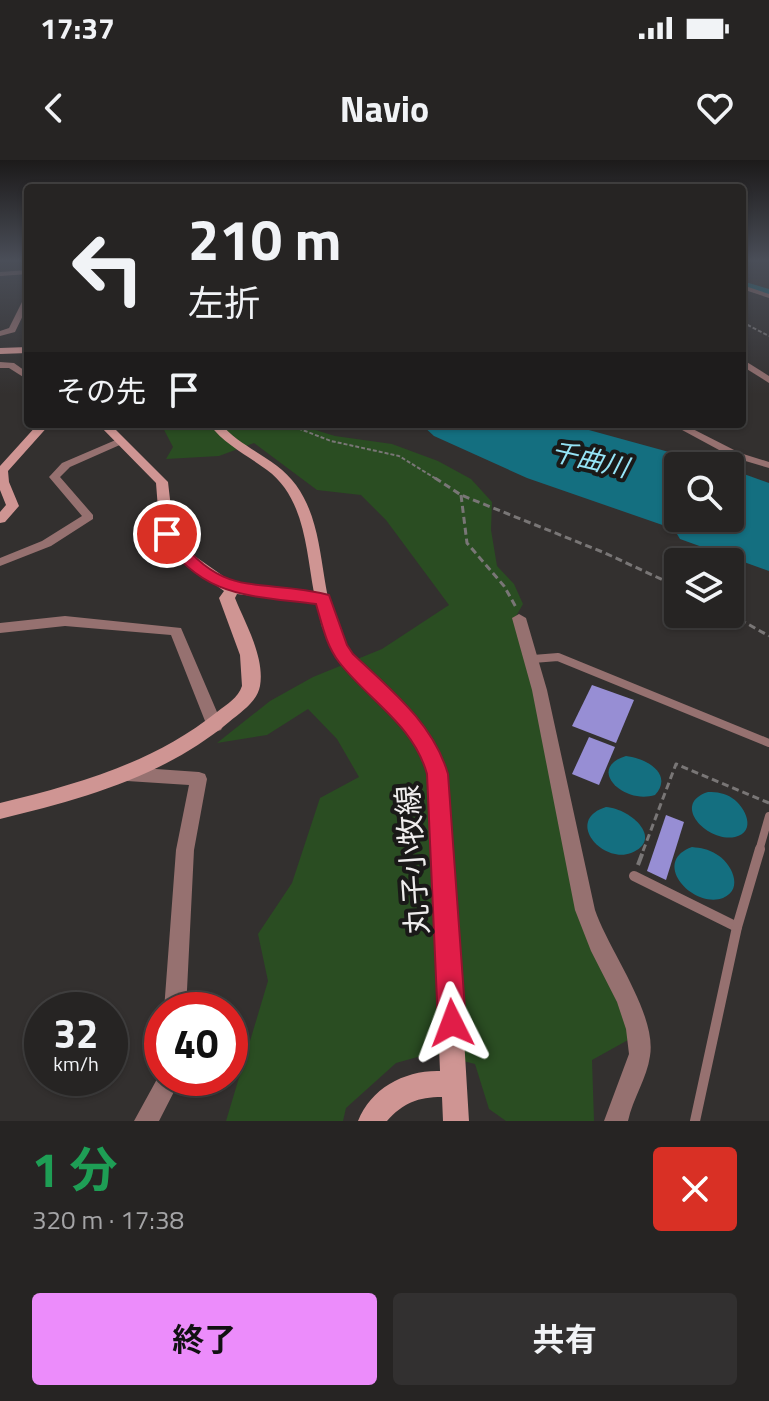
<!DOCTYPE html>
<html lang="ja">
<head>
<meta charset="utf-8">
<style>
	:root { --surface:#262423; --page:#323030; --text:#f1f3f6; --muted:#a4a4a6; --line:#424141; --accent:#ec8cfb }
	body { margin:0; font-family:"Titillium Web","Noto Sans JP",sans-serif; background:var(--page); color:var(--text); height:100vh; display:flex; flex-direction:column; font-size:30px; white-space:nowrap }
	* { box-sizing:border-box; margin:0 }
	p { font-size:26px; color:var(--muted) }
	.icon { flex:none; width:44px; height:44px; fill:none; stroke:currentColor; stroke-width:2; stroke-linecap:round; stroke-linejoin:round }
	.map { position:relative; height:961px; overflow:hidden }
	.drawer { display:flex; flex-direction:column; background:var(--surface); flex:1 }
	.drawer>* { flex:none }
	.hud { position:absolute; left:24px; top:24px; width:722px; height:244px; border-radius:8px; box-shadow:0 2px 6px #0004,0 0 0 2px var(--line); background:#262423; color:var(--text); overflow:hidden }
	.buttons { position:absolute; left:664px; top:292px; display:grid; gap:16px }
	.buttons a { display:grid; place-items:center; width:80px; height:80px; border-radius:8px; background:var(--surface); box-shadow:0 2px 6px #0004,0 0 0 2px var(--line); font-size:40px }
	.speed { position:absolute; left:24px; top:832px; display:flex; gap:16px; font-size:40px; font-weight:700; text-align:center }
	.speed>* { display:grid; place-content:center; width:104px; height:104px; border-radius:50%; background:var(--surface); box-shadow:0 2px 6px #0004,0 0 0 2px var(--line); line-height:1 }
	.speed small { font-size:20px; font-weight:400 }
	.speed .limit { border:12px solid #d22; background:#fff; color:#111 }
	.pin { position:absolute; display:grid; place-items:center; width:68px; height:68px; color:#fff; margin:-34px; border:4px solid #fff; border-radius:50%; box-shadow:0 2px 8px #0007 }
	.me { position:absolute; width:88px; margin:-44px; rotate:357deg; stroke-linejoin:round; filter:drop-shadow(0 0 6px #0008) }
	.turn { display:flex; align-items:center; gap:28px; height:168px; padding:0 32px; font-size:36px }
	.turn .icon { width:104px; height:104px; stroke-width:2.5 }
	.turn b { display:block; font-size:56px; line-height:68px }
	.then { display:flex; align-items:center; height:76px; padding:0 32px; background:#0003; gap:16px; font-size:30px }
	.round { display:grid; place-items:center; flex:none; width:84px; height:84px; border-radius:8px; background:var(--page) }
	.headline { display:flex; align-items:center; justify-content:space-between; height:136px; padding:0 32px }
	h1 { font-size:48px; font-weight:700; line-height:60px; color:#1e9e55 }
	.action { display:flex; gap:16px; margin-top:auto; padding:16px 32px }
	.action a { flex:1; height:92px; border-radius:8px; background:var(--accent); color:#111; font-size:32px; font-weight:700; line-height:92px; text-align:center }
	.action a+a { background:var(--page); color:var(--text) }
	.status { display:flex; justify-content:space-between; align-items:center; height:56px; padding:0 40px; background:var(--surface); direction:ltr }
	.status svg { height:22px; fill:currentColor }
	header { display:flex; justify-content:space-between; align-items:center; height:104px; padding:0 32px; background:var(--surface); font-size:36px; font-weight:700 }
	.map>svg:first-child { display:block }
	.green { fill:#2a4d22 }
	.water { fill:#146f80 }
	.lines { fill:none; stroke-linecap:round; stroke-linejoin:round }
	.river { fill:#146f80; fill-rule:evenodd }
	.building { fill:#978ed4 }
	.path-far2 { stroke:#797676; stroke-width:2; stroke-dasharray:4 2; stroke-linecap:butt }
	.path-far1 { stroke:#797676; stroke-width:3; stroke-dasharray:7 4; stroke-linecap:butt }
	.path { stroke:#797676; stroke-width:4; stroke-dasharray:12 6; stroke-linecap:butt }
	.lane-far1 { stroke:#967170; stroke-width:8 }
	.lane { stroke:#967170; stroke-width:10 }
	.street { fill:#967170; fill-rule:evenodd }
	.secondary { fill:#cf9593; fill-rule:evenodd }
	.route { fill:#e11d48; stroke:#92132f; stroke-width:2 }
	.labels { text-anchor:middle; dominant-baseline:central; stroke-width:8; stroke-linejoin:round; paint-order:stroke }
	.far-water-label { font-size:26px; font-style:italic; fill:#96e4f6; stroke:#1a1918 }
	.street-label { font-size:30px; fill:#efeded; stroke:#1a1918 }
</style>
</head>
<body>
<div class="status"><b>17:37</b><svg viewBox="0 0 49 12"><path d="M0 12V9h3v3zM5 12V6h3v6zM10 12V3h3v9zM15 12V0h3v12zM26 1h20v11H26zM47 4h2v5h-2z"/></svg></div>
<header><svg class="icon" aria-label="back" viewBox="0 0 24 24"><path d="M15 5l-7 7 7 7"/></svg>Navio<svg class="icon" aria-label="heart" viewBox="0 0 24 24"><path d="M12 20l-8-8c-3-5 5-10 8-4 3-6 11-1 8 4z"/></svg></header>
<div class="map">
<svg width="769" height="961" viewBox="0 0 769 961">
	<rect width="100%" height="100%" fill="#33302f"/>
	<path class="green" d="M161 264H296L335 276 392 284 438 301 471 319 492 342 491 370 497 406 514 424 523 444 515 458 542 561 578 756 626 861 628 880 592 900 594 961H506L489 949 475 904 432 893 396 903 346 948 343 961H226L268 821 258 774 292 723 320 638 359 617 337 579 308 549 267 575 217 583 270 541 313 517 382 489 449 445 386 360 361 335 317 330 254 283 219 296 166 299 173 287Z"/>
	<g class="water">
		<path d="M421 264H567L720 306H678V358H730V309L769 323V411L680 379 674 369 527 318 434 276Z"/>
		<path d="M626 596C646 598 674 614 655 635 623 645 586 608 626 596Z"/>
		<path d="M708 632C717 632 725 633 732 638 746 647 757 672 735 677 708 683 670 644 708 632Z"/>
		<path d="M606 647C632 649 664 680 631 693 602 704 564 660 606 647Z"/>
		<path d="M692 687C701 688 708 689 716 694 731 702 745 729 723 738 693 749 650 702 692 687Z"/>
	</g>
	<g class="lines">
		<path class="river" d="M742 121 769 129V137L742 129Z"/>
	</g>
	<g class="building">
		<path d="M592 525 634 540 616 583 572 566Z"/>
		<path d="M589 577 615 587 599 625 572 614Z"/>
		<path d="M666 655 684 662 666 720 647 711Z"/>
	</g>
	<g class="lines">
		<g class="path-far2">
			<path d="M742 162 769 176"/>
			<path d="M287 264 331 281 399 296 438 320"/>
		</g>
		<g class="path-far1">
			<path d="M435 318 461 335 605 393 678 427"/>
			<path d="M461 335 467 383 504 426 517 449"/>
			<path d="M730 454 769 476"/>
			<path d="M643 691 676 604 769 643"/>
		</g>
		<path class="path" d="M638 705 644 689"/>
		<g class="lane-far1">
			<path d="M533 499 558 497 769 583"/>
			<path d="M759 691 769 656"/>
		</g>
		<g class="lane">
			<path d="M634 716 737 767"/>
			<path d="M695 961 737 767 760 689"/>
		</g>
		<g class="street">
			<path d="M28 110V114L0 116V112Z"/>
			<path d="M742 125 769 134V138L742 129Z"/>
			<path d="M28 136V145L15 172 0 176V171L9 168 24 138Z"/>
			<path d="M742 199 769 216V223L742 206Z"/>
			<path d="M0 202 14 203 28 213V220L9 208H0Z"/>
			<path d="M671 264H683L740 293 769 302V308L732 297Z"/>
			<path d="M118 279 123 282 122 284 70 307 60 317 93 355V359L51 386 0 406V398L42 381 82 356 49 317 62 303Z"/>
			<path d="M519 454 526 458 547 530 595 750C609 791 657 854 650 896 647 918 633 938 628 961H604L629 894 626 869 617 842 591 791 575 750 532 530 512 458Z"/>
			<path d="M65 456 181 468 223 566 221 570 215 572 209 570 207 566 171 475 65 466 0 473V463Z"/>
			<path d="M127 607 199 612 205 614 207 619 194 690 186 850H164L176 690 189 625 127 621 121 619 119 614 121 609Z"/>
			<path d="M162 910V918H181L159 961H134Z"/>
		</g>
		<g class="secondary">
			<path d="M28 187V193L0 194V188Z"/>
			<path d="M38 264H50L8 311 9 322 19 346 5 362 0 363V352L6 345 0 330V306Z"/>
			<path d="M98 264H110L168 322 174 374 186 390 236 425 314 433C306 390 305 338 267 310 247 295 225 285 209 264H221C242 289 277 298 296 325 330 372 316 438 346 487 357 504 374 517 389 530 415 555 435 580 448 614L469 961H443L442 937C418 937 403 943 387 961H358C371 928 405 910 440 911L428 614 419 590 404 568 334 494 322 467 316 443 237 434 235 438C245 463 265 497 260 526 257 542 241 552 229 562 163 617 82 639 0 659V643C78 624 153 603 217 552 227 544 238 538 242 526L240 495 219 438 224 431 176 396 160 374 156 323Z"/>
		</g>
	</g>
	<linearGradient id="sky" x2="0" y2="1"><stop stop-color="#1c1a1a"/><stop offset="0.43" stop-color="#4a4e58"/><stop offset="1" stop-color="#4a4e58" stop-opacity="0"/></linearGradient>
	<rect width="769" height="234" fill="url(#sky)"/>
	<path class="route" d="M167 369 173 371C223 442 260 417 329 435L347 485 353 494C391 530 433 563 448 614L466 863 462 873 452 877 442 873 438 863 427 614C413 564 369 541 339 502 326 485 322 464 316 444 245 435 203 438 159 374Z"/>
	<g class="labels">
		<g class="far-water-label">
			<text transform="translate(590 299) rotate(13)">千曲川</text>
		</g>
		<g class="street-label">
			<text transform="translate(412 700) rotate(-94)">丸子小牧線</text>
		</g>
	</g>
</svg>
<div class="buttons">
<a><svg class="icon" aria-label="search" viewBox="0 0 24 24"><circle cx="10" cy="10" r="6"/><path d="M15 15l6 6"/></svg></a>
<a><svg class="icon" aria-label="layers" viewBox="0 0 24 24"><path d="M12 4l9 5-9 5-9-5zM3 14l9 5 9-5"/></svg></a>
</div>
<div class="speed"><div>32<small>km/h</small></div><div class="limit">40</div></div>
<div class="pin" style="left:167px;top:374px;background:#d93025"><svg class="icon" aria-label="arrive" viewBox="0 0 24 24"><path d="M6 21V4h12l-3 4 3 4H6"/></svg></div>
<svg class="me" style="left:452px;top:863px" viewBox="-20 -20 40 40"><path d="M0-17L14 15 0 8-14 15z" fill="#e11d48" stroke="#fff" stroke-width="4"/></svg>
<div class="hud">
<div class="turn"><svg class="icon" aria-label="left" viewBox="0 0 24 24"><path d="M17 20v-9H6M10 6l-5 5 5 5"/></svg><div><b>210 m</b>左折</div></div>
<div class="then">その先<svg class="icon" aria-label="arrive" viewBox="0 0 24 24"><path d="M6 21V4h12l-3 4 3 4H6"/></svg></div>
</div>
</div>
<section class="drawer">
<div class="headline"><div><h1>1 分</h1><p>320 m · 17:38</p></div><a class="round" style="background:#d93025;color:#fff"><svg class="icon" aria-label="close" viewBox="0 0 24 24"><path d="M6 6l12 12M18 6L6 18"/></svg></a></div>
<div class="action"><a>終了</a><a>共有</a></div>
</section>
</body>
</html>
